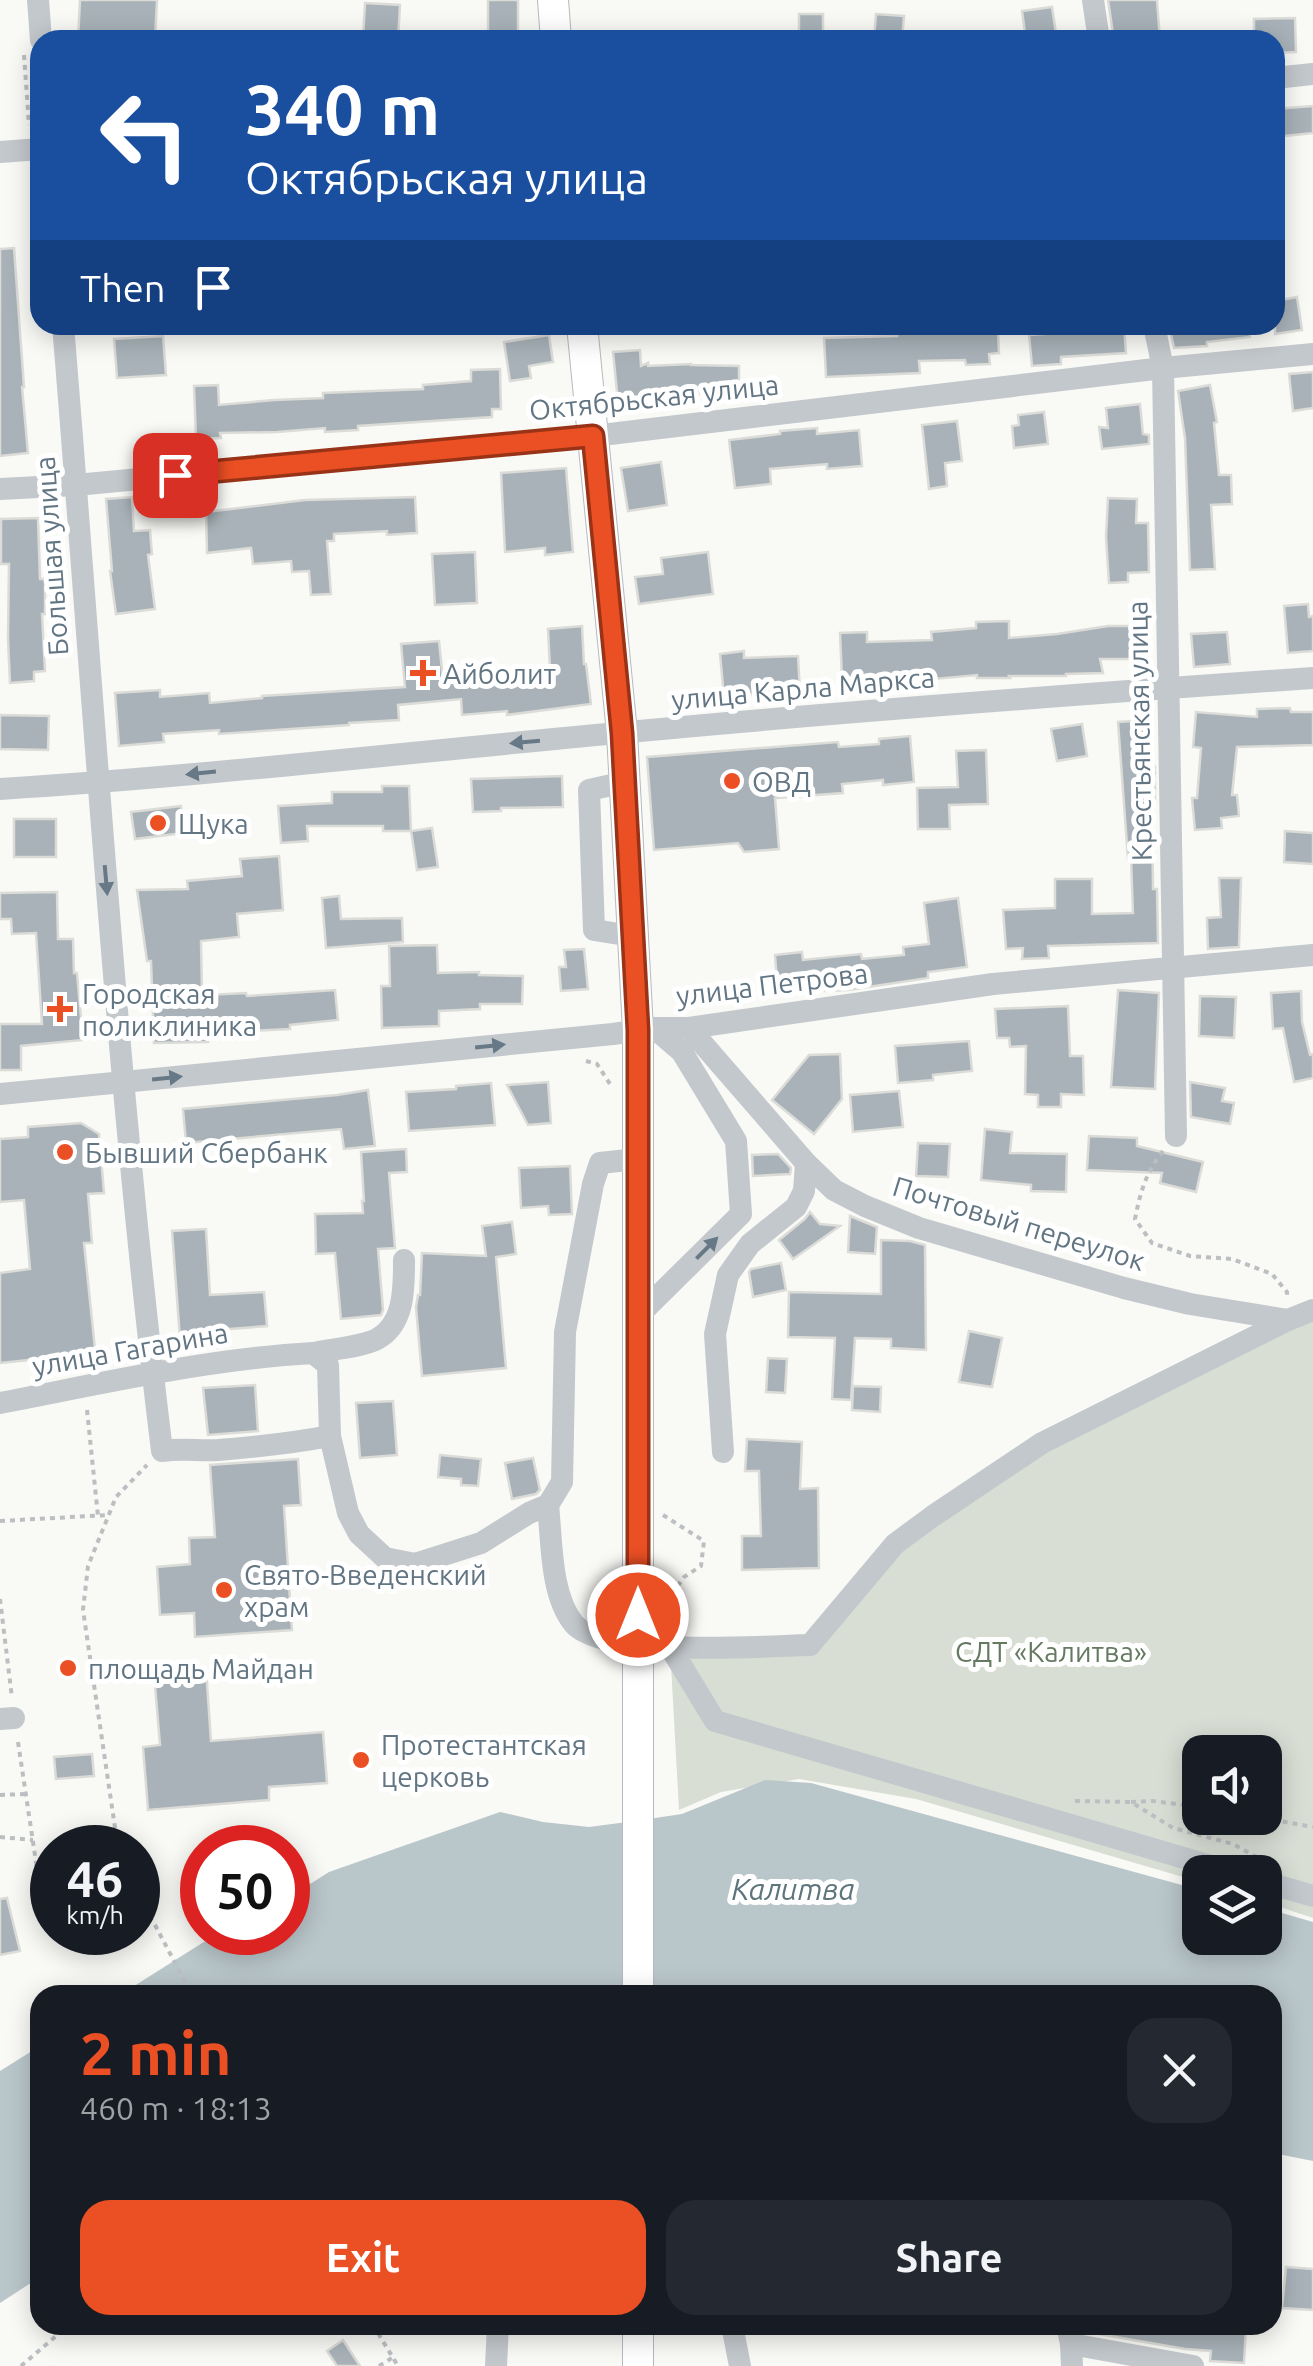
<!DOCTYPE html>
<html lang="en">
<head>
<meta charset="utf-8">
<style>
	:root { --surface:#171b24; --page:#242831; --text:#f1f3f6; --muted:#9ea1a6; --accent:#eb4f24 }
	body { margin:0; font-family:Ubuntu,sans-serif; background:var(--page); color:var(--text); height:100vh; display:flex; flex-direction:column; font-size:38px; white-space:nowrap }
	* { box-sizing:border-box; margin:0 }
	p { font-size:32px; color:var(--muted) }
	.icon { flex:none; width:55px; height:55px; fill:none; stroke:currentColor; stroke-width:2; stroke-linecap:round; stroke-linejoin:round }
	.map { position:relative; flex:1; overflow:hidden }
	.sheet { position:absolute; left:30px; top:1985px; width:1252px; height:350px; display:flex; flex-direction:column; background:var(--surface); border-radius:30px; box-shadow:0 5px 25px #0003 }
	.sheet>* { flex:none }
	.top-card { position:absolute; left:30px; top:30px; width:1255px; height:305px; border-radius:30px; box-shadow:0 5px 25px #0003; background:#1a4fa0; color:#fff; overflow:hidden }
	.fabs { position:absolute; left:1182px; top:1735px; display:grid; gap:20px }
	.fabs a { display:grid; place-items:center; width:100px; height:100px; border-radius:20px; background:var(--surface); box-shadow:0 5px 25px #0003; font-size:50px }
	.speed { position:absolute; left:30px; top:1825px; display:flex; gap:20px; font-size:50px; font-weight:700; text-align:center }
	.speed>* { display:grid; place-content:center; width:130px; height:130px; border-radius:50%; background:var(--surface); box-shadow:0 5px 25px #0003; line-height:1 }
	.speed small { font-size:25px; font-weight:400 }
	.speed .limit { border:15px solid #d22; background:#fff; color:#111 }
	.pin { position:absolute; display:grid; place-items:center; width:85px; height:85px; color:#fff; margin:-42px; border-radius:20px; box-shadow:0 5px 15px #0006 }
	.me { position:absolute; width:110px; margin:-55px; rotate:0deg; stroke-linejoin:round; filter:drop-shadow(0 0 8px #0008) }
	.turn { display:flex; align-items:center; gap:35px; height:210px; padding:0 50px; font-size:45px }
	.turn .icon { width:130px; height:130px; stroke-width:2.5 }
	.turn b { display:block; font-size:70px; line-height:85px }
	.then { display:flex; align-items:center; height:95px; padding:0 50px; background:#0003; gap:20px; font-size:38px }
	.round { display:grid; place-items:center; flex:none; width:105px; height:105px; border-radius:30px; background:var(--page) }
	.head { display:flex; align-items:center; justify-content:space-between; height:170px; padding:0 50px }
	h1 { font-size:60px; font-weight:600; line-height:75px; color:var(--accent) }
	.button { display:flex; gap:20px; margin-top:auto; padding:20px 50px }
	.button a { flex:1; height:115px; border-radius:30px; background:var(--accent); color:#fff; font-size:40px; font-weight:600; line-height:115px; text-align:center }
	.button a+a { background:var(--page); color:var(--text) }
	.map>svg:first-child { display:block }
	.green { fill:#d9ded5; fill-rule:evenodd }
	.water { fill:#b9c6ca }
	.building { fill:#a8b2b8; stroke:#dbdbd8; stroke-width:2.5 }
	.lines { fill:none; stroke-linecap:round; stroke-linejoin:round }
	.major-casing { stroke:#b4babe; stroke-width:32 }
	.path { stroke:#bbbfc2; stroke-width:4; stroke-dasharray:5 5; stroke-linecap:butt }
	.minor { stroke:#c3c8cc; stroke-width:22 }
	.major { stroke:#fff; stroke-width:30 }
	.major-bridge-casing { stroke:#b4babe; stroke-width:32; stroke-linecap:butt }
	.major-bridge { stroke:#fff; stroke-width:30 }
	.oneway { fill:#677987 }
	.route-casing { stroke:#993317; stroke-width:25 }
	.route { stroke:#eb4f24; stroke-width:18 }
	.poi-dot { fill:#eb4f24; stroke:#fff; stroke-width:4 }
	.labels { text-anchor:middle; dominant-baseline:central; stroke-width:10; stroke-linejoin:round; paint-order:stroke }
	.street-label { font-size:28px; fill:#627583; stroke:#fff }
	.poi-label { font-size:28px; fill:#627583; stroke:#fff; text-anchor:start }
	.park-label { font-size:28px; fill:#667a62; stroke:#fff }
	.water-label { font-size:30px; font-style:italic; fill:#5e757c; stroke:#fff }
</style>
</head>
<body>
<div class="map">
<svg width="1313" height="2366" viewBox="0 0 1313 2366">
	<rect width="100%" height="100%" fill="#f9f9f6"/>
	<path class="green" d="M1313 1302V1918L1265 1902V1872H1200V1882L916 1799 799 1779 721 1792 679 1810 670 1647 810 1645 887 1550 1011 1458ZM1200 1752H1265V1818H1200Z"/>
	<g class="water">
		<path d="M765 1780 811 1783 1200 1890V1938H1265V1908L1313 1922V2161L1273 2153 1272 1995H120L218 1933 288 1932V1898L329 1872 500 1812 543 1822 589 1827 635 1821 682 1814Z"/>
		<path d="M40 2046V2277L0 2303V2071Z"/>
	</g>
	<g class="building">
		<path d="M80 0H157L155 40H78Z"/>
		<rect x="488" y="0" width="30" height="40"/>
		<path d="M1108 0H1157L1160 40H1114Z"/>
		<path d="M365 3 400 5 398 40 363 39Z"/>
		<path d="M1052 7 1057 40H1026L1022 11Z"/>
		<rect x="799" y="14" width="24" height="26"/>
		<path d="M876 14 904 16 902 40H874Z"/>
		<path d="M1295 18 1296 52 1275 53V40H1254V19Z"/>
		<path d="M1313 106V133L1275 137V109Z"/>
		<path d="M14 248 24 387H22L28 453 0 456V249Z"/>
		<path d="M1297 297 1302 330 1275 334V301Z"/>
		<path d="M925 325 961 328V332L998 330 999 353 989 354 990 364 966 365 965 360 919 361 920 373 826 377 824 338 897 336V330L925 328Z"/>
		<path d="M1105 325H1124L1126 353 1061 357V364L1032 366 1029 335 1088 331V328Z"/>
		<path d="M1169 325H1249L1250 337 1207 342V346L1174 348Z"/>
		<path d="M549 335 553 362 529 366 531 378 510 381 504 342Z"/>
		<path d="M163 336 166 375 117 378 114 339Z"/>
		<path d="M640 350 641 366 648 363V366L691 364V365L739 366V394H692L618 402 613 352Z"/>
		<path d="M500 369 501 409H492V417L358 426V430L325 432V428L277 432 220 433 221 438 196 439 194 386 218 385 219 405 274 400 323 398V393L423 389V385L471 381V370Z"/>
		<path d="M1313 372V408L1293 411 1289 374Z"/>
		<path d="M1210 385 1217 422 1214 423 1219 475H1231L1232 504 1211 505 1215 569 1190 570 1185 438 1178 391Z"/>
		<path d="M1140 404 1143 434 1149 435V444L1102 449 1099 427 1108 428 1106 408Z"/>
		<path d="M1044 412 1048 444 1014 448 1012 426 1019 425 1018 415Z"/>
		<path d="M957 421 962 461 945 463 947 486 929 489 922 425Z"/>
		<path d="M817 428V434L859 430 862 466 827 469V464L770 469 771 484 735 488 729 440 780 434V431Z"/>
		<path d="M661 462 667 505 628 511 621 468Z"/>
		<path d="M566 468 573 552 545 555V548L505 552 501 473Z"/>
		<path d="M132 497 134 531 150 530 152 554 148 555 155 609 116 614 110 571H112L106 499Z"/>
		<path d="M415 497 417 533 387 535V531L334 534V541H327L331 594 311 595 309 571 292 572 291 561 253 564 251 548 207 553 206 512 305 500Z"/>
		<path d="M1108 498 1137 499 1136 523H1148L1149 572 1128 573V582L1109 583 1106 537Z"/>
		<path d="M38 518 40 579H45V614H42L45 671 34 672V681L10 683 8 639 9 564H1V519Z"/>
		<path d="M475 552 477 603 435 605 432 554Z"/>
		<path d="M708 552 713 594 639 604 635 577 663 574 661 558Z"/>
		<path d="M1308 604 1309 617 1313 616V651L1288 653 1284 606Z"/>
		<path d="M1009 621V638L1057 634 1108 626H1146V659H1100L1103 673 1066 674V676H1009L1010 678H977V675L935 679V677L842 679 840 633 867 632V642L932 640 931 632 976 628V622Z"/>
		<path d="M582 626 584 664H586L591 704 507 715V711L462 715 461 699 398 705 399 720 349 723V725L219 734V730L163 734 164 742 119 746 115 693 160 690V697L209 693 210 703 262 698V696L405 687 401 644 439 641 443 680 490 676 491 682 521 679 523 671 550 669 548 629Z"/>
		<path d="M1227 632 1230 664 1194 667 1191 634Z"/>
		<path d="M744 651V658L798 656 800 693 724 696 720 654Z"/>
		<path d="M1290 708 1291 712H1313V745L1237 747 1232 795H1237L1239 816 1221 818 1222 828 1195 830 1192 798H1197L1201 748 1193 747 1196 712 1257 717V709Z"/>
		<path d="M0 715 49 716 48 750 0 749Z"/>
		<path d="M1149 720 1152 767H1155V799H1152L1153 889H1157L1158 943 1048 946 1049 958 1022 959 1023 948 1006 949 1003 910 1055 908V879H1092V914L1133 913 1131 859H1128L1118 722Z"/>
		<path d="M1082 724 1087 756 1057 761 1051 729Z"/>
		<path d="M910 736 914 782 883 785V780L842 784 843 793 775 798 779 849 744 852 738 843 654 850 647 757 838 742 839 747 879 744V739Z"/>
		<path d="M986 750 988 804 949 805 950 829H918L917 788 958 787 956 751Z"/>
		<path d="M562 776 563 807 501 808V811L473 812 471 779Z"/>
		<path d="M382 786H409L411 831H383V826H307L308 841 281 843 278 806 332 803V792H382Z"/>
		<path d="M181 806 184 833 135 839 131 812Z"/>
		<rect x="14" y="819" width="42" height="38"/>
		<path d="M432 828 438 867 417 870 411 831Z"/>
		<path d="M1285 831 1313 833V864L1284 862Z"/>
		<path d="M279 856 283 910 237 914 239 937 201 941 202 992H207V995L246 993 247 996 335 990 338 1020 290 1025V1029L208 1033V1042L154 1043 151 961H147L137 890 188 889 187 881 242 876 240 859Z"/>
		<path d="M1219 878H1241L1239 947 1208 949 1207 918 1221 917Z"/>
		<path d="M57 892 58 939H73L74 973H77L83 1040 21 1046V1070H0V1024H42L36 933 12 934 11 919H0V893Z"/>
		<path d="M339 896 341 919 402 918 403 942 326 948 322 898Z"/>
		<path d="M958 898 967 967 928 972V978L848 990 825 991V988L778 992 775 955 802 952 803 960 861 954 862 959 904 955 903 947 929 944 924 903Z"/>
		<path d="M437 945 438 973 479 972V975L523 976 522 1004H480V1009L439 1011V1026L382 1028 381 986H390L389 946Z"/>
		<path d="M584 949 588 989 561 991 559 967H566L564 950Z"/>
		<path d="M1118 990 1159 993 1155 1089 1111 1087Z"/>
		<path d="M1301 991 1302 1022 1310 1055 1313 1054V1078L1294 1082 1283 1028 1273 1029 1271 993Z"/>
		<path d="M1200 996 1236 997 1234 1038 1199 1036Z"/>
		<path d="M1068 1006 1070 1056H1083L1084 1095 1061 1094V1107H1038V1095L1025 1094 1026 1046 1010 1047 1009 1038H997L995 1009Z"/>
		<path d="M969 1041 972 1071 933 1075V1080L898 1083 895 1046Z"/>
		<path d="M840 1054 842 1099 814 1134 772 1100 809 1055Z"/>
		<path d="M548 1082 551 1123 528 1125 507 1085Z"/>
		<path d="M1190 1082 1225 1088 1222 1101 1234 1103 1230 1124 1191 1117Z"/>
		<path d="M491 1083 495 1125 409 1131 406 1092 456 1089V1086Z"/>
		<path d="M368 1090 375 1146 344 1149 341 1129 186 1143 183 1109 337 1095Z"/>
		<path d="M899 1091 903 1127 853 1132 850 1095Z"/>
		<path d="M81 1123 99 1134 104 1193 88 1194 92 1243H84L96 1359 69 1362V1356L0 1363V1273L30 1269 24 1200 0 1202V1139L28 1137V1127Z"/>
		<path d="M985 1129 1012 1132 1010 1153 1067 1154 1066 1192 1031 1191V1185L981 1180Z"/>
		<path d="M1089 1136 1137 1138V1146L1203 1162 1196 1192 1160 1183 1162 1173 1087 1170Z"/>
		<path d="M918 1143 950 1144 948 1177 916 1176Z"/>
		<path d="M406 1149 407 1172 389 1173 395 1248 378 1249 383 1310 381 1315 341 1319 335 1253 316 1254 315 1214 363 1213 362 1201H364L361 1152Z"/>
		<path d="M778 1154 791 1168 790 1174 753 1176 752 1155Z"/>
		<path d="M570 1166 572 1214 549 1215 548 1206 521 1208 519 1168Z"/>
		<path d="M810 1212 820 1224 840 1226 793 1259 779 1240 805 1219Z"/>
		<path d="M850 1216 877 1227 875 1254 848 1252Z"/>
		<path d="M512 1222 516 1254 496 1257 506 1368 422 1376 416 1307 418 1295H420L422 1253 486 1256 482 1226Z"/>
		<path d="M206 1229 210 1295 264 1292 267 1326 218 1330 220 1347 181 1352 172 1231Z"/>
		<path d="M881 1240 910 1241 925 1245 926 1350 891 1348V1339L855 1338 851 1400 832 1399 835 1338 788 1337 789 1292 881 1294Z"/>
		<path d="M781 1263 786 1290 753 1297 749 1272 751 1269Z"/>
		<path d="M969 1331 1002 1338 992 1387 959 1382Z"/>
		<path d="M768 1358 787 1359 785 1393 766 1392Z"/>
		<path d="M255 1385 258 1431 208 1435 203 1388Z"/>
		<path d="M853 1386 881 1387 880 1412 852 1410Z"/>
		<path d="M393 1401 397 1455 360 1458 356 1403Z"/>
		<path d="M747 1439 802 1442 800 1489 818 1488 819 1568 742 1570V1536H761L759 1471H745Z"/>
		<path d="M440 1455 481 1459 478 1486 461 1485V1479L438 1477Z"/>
		<path d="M533 1458 540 1490 536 1494 512 1499 505 1463Z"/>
		<path d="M298 1459 301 1505 284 1506 292 1630 195 1637 194 1613 160 1615 157 1567 190 1564 189 1538 215 1537 210 1465Z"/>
		<path d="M206 1669 211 1741 323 1732 327 1783 269 1787V1800L148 1810 143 1747 160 1745 154 1673Z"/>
		<path d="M92 1754 94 1776 56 1779 54 1757Z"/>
		<path d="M7 1898 20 1951 0 1955V1899Z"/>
		<path d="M1286 2267 1313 2269V2310L1282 2308Z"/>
		<path d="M1100 2325H1203L1246 2328 1244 2363 1210 2361 1211 2351 1185 2349 1099 2334Z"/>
		<path d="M343 2340 360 2366H337L327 2351Z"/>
	</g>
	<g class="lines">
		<g class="major-casing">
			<g id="major">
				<path d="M553 0 556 40"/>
				<path d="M582 325 622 733 638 1030V1577"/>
				<path d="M638 2325V2366"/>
			</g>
		</g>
		<g class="path">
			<path d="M24 55 29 125"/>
			<path d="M32 174 40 297"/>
			<path d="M586 1061 597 1064 610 1084"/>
			<path d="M1163 1151C1146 1172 1140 1193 1135 1219L1152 1243 1190 1256 1232 1259 1272 1274 1287 1292V1295"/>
			<path d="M87 1410 98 1516"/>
			<path d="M663 1515 704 1541 701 1566 684 1577 666 1603"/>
			<path d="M0 1521 108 1515"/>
			<path d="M0 1599 12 1698"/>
			<path d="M18 1742 39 1882 52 1881"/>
			<path d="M0 1795 25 1794"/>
			<path d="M1075 1801 1131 1802 1173 1828 1233 1844 1262 1860"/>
			<path d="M1131 1802 1153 1801 1200 1807"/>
			<path d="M1263 1818 1313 1827"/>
			<path d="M0 1837 33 1840"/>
			<path d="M118 1848 83 1610 88 1566 116 1497 147 1465"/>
			<path d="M40 1883 52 1910"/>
			<path d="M138 1900 155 1925 192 1995"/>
			<path d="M95 1932 109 1934 120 1943"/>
			<path d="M373 2325 398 2366"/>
			<path d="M378 2334 390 2325"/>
			<path d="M21 2366 69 2325"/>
			<path d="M379 2366 392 2358"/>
		</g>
		<g class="minor">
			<path d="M38 0 41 40"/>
			<path d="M1093 0 1099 40"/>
			<path d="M1275 78 1313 74"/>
			<path d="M0 152 40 149"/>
			<path d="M63 325C94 701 116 1077 162 1451 181 1448 199 1451 218 1450 256 1447 293 1443 330 1436L348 1513 359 1534 385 1558 415 1564 481 1543 529 1513 548 1505 562 1482 565 1332 593 1184 600 1163 637 1159"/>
			<path d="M1154 325 1163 368 1176 1136"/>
			<path d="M0 489 76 485 593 436 1163 368 1313 354"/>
			<path d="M625 782 589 790 594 930 632 936"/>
			<path d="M0 789C206 776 412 752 618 733 850 711 1081 694 1313 678"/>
			<path d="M689 1028 806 1163 834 1190 865 1206 919 1228 1124 1288 1190 1304 1288 1320"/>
			<path d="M0 1094 613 1034 654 1028H689L993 984 1313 955"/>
			<path d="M638 1316 741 1214 736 1141 682 1052 654 1028"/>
			<path d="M313 1353C331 1349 362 1347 377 1339 405 1324 404 1287 404 1260"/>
			<path d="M0 1403C104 1383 208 1359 313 1353L328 1365 330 1436"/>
			<path d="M723 1452 715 1334 728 1275 750 1244 796 1207 804 1191 806 1163"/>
			<path d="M548 1505C552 1541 550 1595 574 1624 603 1658 764 1646 810 1645L895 1544 933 1516 1042 1443 1288 1320 1313 1310"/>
			<path d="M670 1647 715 1721 1232 1872"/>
			<path d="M0 1719 14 1718"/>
			<path d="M1265 1882 1313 1896"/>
			<path d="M732 2325 740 2366"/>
			<path d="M1067 2325 1071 2344 1072 2366"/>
			<path d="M1071 2344 1193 2366"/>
			<path d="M496 2366 498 2325"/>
		</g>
		<use href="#major" class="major"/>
		<g class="major-bridge-casing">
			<path id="major-bridge" d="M638 1995V1577"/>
		</g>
		<use href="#major-bridge" class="major-bridge"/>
	</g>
	<defs><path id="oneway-solid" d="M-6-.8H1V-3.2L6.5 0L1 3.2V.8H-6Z" transform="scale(2.5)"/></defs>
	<g class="oneway">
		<use href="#oneway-solid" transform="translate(525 742) rotate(175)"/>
		<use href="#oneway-solid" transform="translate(201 773) rotate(174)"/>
		<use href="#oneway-solid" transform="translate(106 880) rotate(85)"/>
		<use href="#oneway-solid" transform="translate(490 1046) rotate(-6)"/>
		<use href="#oneway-solid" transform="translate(167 1078) rotate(-6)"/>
		<use href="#oneway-solid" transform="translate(707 1248) rotate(-45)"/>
	</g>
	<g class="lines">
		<g class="route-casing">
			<path id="route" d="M175 475 593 436 622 733 638 1030V1615"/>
		</g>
		<use href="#route" class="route"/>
	</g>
	<g class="poi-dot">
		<path d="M418 658h10v10h10v10h-10v10h-10v-10h-10v-10h10z"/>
		<circle cx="732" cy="781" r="10"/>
		<circle cx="158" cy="823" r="10"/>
		<path d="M55 994h10v10h10v10h-10v10h-10v-10h-10v-10h10z"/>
		<circle cx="65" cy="1152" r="10"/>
		<circle cx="224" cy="1590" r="10"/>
		<circle cx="68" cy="1668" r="10"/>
		<circle cx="361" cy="1760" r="10"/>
	</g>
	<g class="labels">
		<g class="street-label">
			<text transform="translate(654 397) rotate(-6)">Октябрьская улица</text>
			<text transform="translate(51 556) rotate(-94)">Большая улица</text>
			<text transform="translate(803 688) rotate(-5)">улица Карла Маркса</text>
			<text transform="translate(1139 731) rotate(-91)">Крестьянская улица</text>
			<text transform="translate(772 984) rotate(-7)">улица Петрова</text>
			<text transform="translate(1019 1223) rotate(17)">Почтовый переулок</text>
			<text transform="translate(130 1349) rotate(-10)">улица Гагарина</text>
		</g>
		<g class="poi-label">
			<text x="443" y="673">Айболит</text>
			<text x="752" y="781">ОВД</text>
			<text x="178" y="823">Щука</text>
			<text x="82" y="993">Городская<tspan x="82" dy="32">поликлиника</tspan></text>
			<text x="85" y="1152">Бывший Сбербанк</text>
			<text x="244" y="1574">Свято-Введенский<tspan x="244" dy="32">храм</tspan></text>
			<text x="88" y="1668">площадь Майдан</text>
			<text x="381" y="1744">Протестантская<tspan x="381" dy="32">церковь</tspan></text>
		</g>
		<g class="park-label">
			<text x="1051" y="1651">СДТ «Калитва»</text>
		</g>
		<g class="water-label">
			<text x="793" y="1889">Калитва</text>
		</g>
	</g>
</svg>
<div class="fabs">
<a><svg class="icon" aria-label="sound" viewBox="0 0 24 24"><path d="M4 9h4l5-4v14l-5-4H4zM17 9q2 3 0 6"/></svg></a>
<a><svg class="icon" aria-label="layers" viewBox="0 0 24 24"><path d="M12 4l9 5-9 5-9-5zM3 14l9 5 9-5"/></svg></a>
</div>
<div class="speed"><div>46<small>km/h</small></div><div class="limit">50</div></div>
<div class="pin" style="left:175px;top:475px;background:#d93025"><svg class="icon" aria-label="arrive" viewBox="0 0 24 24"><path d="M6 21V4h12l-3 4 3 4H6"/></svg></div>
<svg class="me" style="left:638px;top:1615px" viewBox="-20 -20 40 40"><circle r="17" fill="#eb4f24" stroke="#fff" stroke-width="3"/><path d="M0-11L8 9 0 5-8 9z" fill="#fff"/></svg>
<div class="top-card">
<div class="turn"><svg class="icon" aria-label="left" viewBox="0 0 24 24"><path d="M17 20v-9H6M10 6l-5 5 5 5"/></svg><div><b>340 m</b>Октябрьская улица</div></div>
<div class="then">Then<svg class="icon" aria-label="arrive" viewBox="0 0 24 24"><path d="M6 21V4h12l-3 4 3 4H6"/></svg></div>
</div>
<section class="sheet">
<div class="head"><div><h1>2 min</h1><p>460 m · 18:13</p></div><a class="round"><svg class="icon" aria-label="close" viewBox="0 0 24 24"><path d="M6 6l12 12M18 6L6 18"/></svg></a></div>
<div class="button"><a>Exit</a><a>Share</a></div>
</section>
</div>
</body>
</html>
